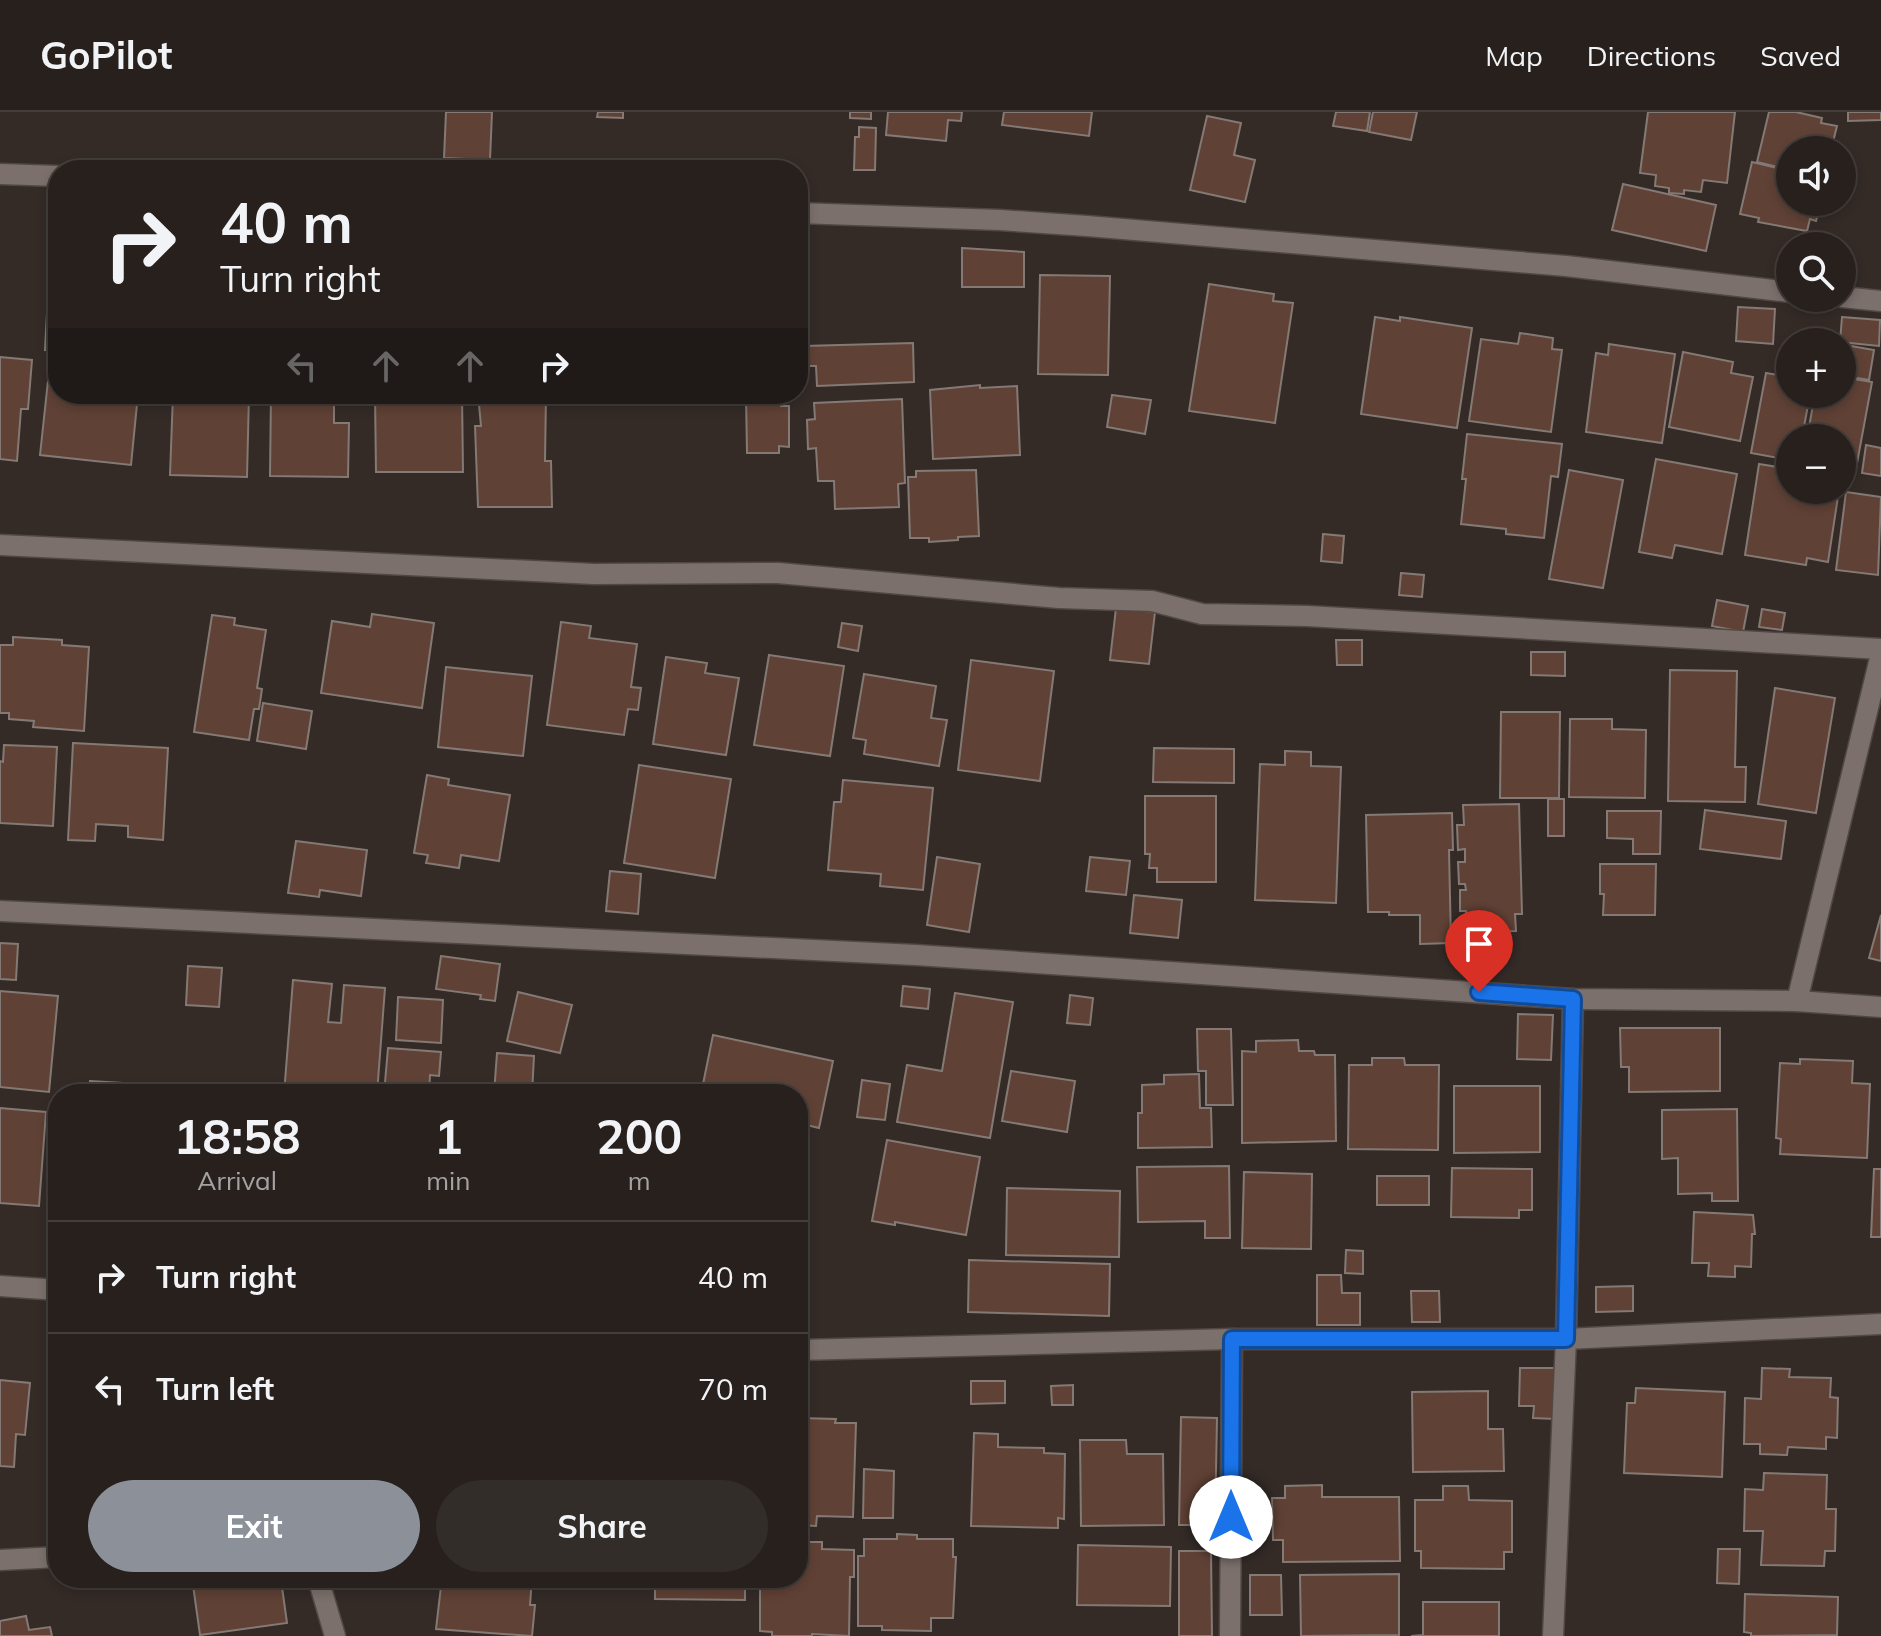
<!DOCTYPE html>
<html lang="en">
<head>
<meta charset="utf-8">
<style>
	:root { --surface:#27201d; --page:#332d2a; --text:#f1f3f6; --muted:#a4a3a4; --line:#433e3b; --accent:#8c9099 }
	body { margin:0; font-family:Mulish,sans-serif; background:var(--page); color:var(--text); height:100vh; display:flex; flex-direction:column; font-size:30px; white-space:nowrap }
	* { box-sizing:border-box; margin:0 }
	p { font-size:26px; color:var(--muted) }
	.icon { flex:none; width:44px; height:44px; fill:none; stroke:currentColor; stroke-width:2; stroke-linecap:round; stroke-linejoin:round }
	.map { position:relative; flex:1; overflow:hidden }
	.sheet { position:absolute; left:48px; top:972px; width:760px; height:504px; display:flex; flex-direction:column; background:var(--surface); border-radius:32px; box-shadow:0 4px 12px #0003,0 0 0 2px var(--line) }
	.sheet>* { flex:none }
	.banner { position:absolute; left:48px; top:48px; width:760px; height:244px; border-radius:32px; box-shadow:0 4px 12px #0003,0 0 0 2px var(--line); background:#27201d; color:var(--text); overflow:hidden }
	.buttons { position:absolute; left:1776px; top:24px; display:grid; gap:16px }
	.buttons a { display:grid; place-items:center; width:80px; height:80px; border-radius:50%; background:var(--surface); box-shadow:0 4px 12px #0003,0 0 0 2px var(--line); font-size:40px }
	.pin { position:absolute; display:grid; place-items:center; width:68px; height:68px; color:#fff; margin:-82px -34px; border-radius:50% 50% 50% 0; rotate:-45deg; box-shadow:0 0 8px #0007 }
	.pin .icon { rotate:45deg }
	.me { position:absolute; width:88px; margin:-44px; rotate:0deg; stroke-linejoin:round; filter:drop-shadow(0 0 6px #0008) }
	.turn { display:flex; align-items:center; gap:28px; height:168px; padding:0 40px; font-size:36px }
	.turn .icon { width:104px; height:104px; stroke-width:2.5 }
	.turn b { display:block; font-size:56px; line-height:68px }
	.lanes { display:flex; align-items:center; height:76px; padding:0 40px; background:#0003; justify-content:center; gap:40px; direction:ltr }
	.lanes .off { opacity:.35 }
	.eta { display:flex; justify-content:space-evenly; align-items:center; height:136px; text-align:center }
	.eta b { font-size:48px; font-weight:700; line-height:56px }
	.cta { display:flex; gap:16px; margin-top:auto; padding:16px 40px }
	.cta a { flex:1; height:92px; border-radius:48px; background:var(--accent); color:#fff; font-size:32px; font-weight:700; line-height:92px; text-align:center }
	.cta a+a { background:var(--page); color:var(--text) }
	ul { padding:0; list-style:none }
	li { display:flex; align-items:center; gap:24px; height:112px; padding:0 40px; border-top:2px solid var(--line) }
	li div { flex:1 }
	li b { display:block; font-size:30px }
	li em { font-style:normal }
	header { display:flex; align-items:center; gap:48px; box-sizing:border-box; height:112px; padding:0 40px; background:var(--surface); border-bottom:2px solid var(--line) }
	header strong { font-size:38px }
	nav { display:flex; gap:44px; margin-inline-start:auto; font-size:28px }
	.map>svg:first-child { display:block }
	.building { fill:#604135; stroke:#847974; stroke-width:2 }
	.lines { fill:none; stroke-linecap:round; stroke-linejoin:round }
	.minor-casing { stroke:#514845; stroke-width:23 }
	.minor { stroke:#7b706b; stroke-width:20 }
	.route-casing { stroke:#114b97; stroke-width:20 }
	.route { stroke:#1a73e8; stroke-width:14 }
</style>
</head>
<body>
<header>
<strong>GoPilot</strong>
<nav><a>Map</a><a>Directions</a><a>Saved</a></nav>
</header>
<div class="map">
<svg width="1881" height="1524" viewBox="0 0 1881 1524">
	<rect width="100%" height="100%" fill="#342b27"/>
	<g class="building">
		<path d="M446 0H492L490 48 444 46Z"/>
		<path d="M598 0H623V6L597 5Z"/>
		<path d="M850 0H871V7L850 6Z"/>
		<path d="M888 0H962L961 9 948 8 946 29 886 23Z"/>
		<path d="M1004 0H1092L1089 24 1002 13Z"/>
		<path d="M1336 0H1370L1367 19 1333 14Z"/>
		<path d="M1373 0H1417L1411 28 1369 20Z"/>
		<path d="M1648 0H1735L1727 71 1703 68 1701 80 1684 78V82L1669 81V76L1655 74 1656 63 1640 61Z"/>
		<path d="M1769 0H1796L1822 6 1821 11 1837 14 1831 38H1790V58L1757 50Z"/>
		<path d="M1848 0H1881V8L1848 9Z"/>
		<path d="M1207 4 1241 11 1234 43 1255 48 1245 90 1190 78Z"/>
		<path d="M859 15 876 16 875 58H854L855 25H859Z"/>
		<path d="M1752 50 1790 59V90H1821L1816 109 1810 107 1807 119 1758 110 1759 106 1740 102Z"/>
		<path d="M1623 72 1716 93 1706 139 1612 118Z"/>
		<path d="M53 86 58 87V147L48 146Z"/>
		<path d="M962 136 1024 140V175H962Z"/>
		<path d="M1040 163 1110 164 1108 263 1038 262Z"/>
		<path d="M1209 172 1274 182 1273 189 1293 191 1275 311 1189 299Z"/>
		<path d="M48 182H58V239L45 238Z"/>
		<path d="M1738 195 1775 197 1773 232 1736 229Z"/>
		<path d="M1375 205 1400 209V205L1472 216 1457 316 1361 302Z"/>
		<path d="M1842 205 1880 208 1879 234 1840 230Z"/>
		<path d="M1520 221 1553 226 1552 237 1562 238 1551 320 1469 309 1481 227 1518 232Z"/>
		<path d="M913 231 914 270 817 274 816 254H805L804 234Z"/>
		<path d="M1609 232 1675 242 1662 331 1586 320 1596 241 1608 243Z"/>
		<path d="M1851 234 1874 238 1869 268 1845 264Z"/>
		<path d="M1683 240 1733 250 1731 261 1753 265 1740 329 1669 315Z"/>
		<path d="M0 245 32 248 28 297H21L17 349 0 347Z"/>
		<path d="M50 250 58 251V282H138L131 353 40 343Z"/>
		<path d="M1766 261 1790 265V282H1810L1802 326H1790V348L1751 341Z"/>
		<path d="M1842 265 1872 270 1855 362 1842 360V326H1807L1815 282H1842Z"/>
		<path d="M980 273V276L1017 274 1020 343 933 347 930 278Z"/>
		<path d="M173 282H249L247 365 170 363Z"/>
		<path d="M271 282H343L334 283V311H349L348 365 270 364Z"/>
		<path d="M375 282H462L463 360H376Z"/>
		<path d="M478 282H546L545 349H551L552 395H478L475 314H481Z"/>
		<path d="M1112 283 1151 288 1145 322 1107 315Z"/>
		<path d="M746 284H781V294H789V335L779 334V341H747Z"/>
		<path d="M902 287 905 371 898 372 899 395 835 397 834 369H818L816 336 808 337 807 308 815 307 814 291Z"/>
		<path d="M1467 322 1562 332 1558 365 1551 364 1544 426 1506 422V417L1461 412 1466 367H1462Z"/>
		<path d="M1866 333 1881 336V364L1862 361Z"/>
		<path d="M1656 347 1737 362 1722 442 1675 433 1672 446 1639 440Z"/>
		<path d="M1759 352 1790 357V378H1839L1828 450 1807 446 1806 453 1745 443Z"/>
		<path d="M976 358 979 424 958 425V428L929 430V426H910L908 365H916V359Z"/>
		<path d="M1569 358 1623 368 1603 476 1549 467Z"/>
		<path d="M1846 380 1881 385 1878 463 1836 458Z"/>
		<path d="M1323 422 1344 424 1342 451 1321 449Z"/>
		<path d="M1401 461 1424 463 1422 485 1399 483Z"/>
		<path d="M1717 488 1748 494 1743 520 1712 514Z"/>
		<path d="M1116 496 1155 500 1149 552 1110 548Z"/>
		<path d="M1762 497 1785 501 1782 518 1759 515Z"/>
		<path d="M372 502 434 511 422 596 321 581 332 509 370 515Z"/>
		<path d="M212 503 235 506 234 513 266 518 257 576 262 577 259 597H254L249 628 194 620Z"/>
		<path d="M561 510 591 514 589 526 637 532 631 575 641 576 638 598 628 597 624 623 547 613Z"/>
		<path d="M842 511 862 514 858 539 838 535Z"/>
		<path d="M13 525 62 528V533L89 535 84 619 33 615 34 609 9 607V601H0V533H13Z"/>
		<path d="M1336 528H1362V553H1337Z"/>
		<path d="M1531 540H1565V564L1531 563Z"/>
		<path d="M769 543 844 554 830 644 754 633Z"/>
		<path d="M666 545 707 551 705 561 739 566 726 643 653 632Z"/>
		<path d="M971 548 1054 559 1040 669 958 658Z"/>
		<path d="M446 555 532 564 523 644 438 635Z"/>
		<path d="M1670 558 1737 559 1735 655H1746L1745 690 1668 689Z"/>
		<path d="M864 562 936 574 931 606 947 608 939 654 864 642 866 628 853 626Z"/>
		<path d="M1775 576 1835 586 1816 701 1758 692Z"/>
		<path d="M263 591 312 599 306 637 257 629Z"/>
		<path d="M1501 600H1560L1559 686H1500Z"/>
		<path d="M1570 607H1612V617L1646 618 1645 686 1569 685Z"/>
		<path d="M73 631 168 636 163 728 128 725V714L96 712 95 729 68 728Z"/>
		<path d="M4 633 57 635 53 714 0 711V649L3 650Z"/>
		<path d="M1154 636 1234 637V671L1153 670Z"/>
		<path d="M1285 639 1311 640V654L1341 655 1336 791 1255 788 1260 652 1285 653Z"/>
		<path d="M639 653 731 667 715 766 624 751Z"/>
		<path d="M427 663 449 667 448 673 510 683 499 749 461 743 459 756 426 751 428 743 414 741Z"/>
		<path d="M843 668 933 676 923 778 880 774 881 762 828 758 834 690H841Z"/>
		<path d="M1145 684H1216V770H1157V756H1149L1150 742H1145Z"/>
		<rect x="1548" y="687" width="16" height="37"/>
		<path d="M1519 692 1522 802H1515L1516 819 1481 820V811H1467L1466 799H1460V778H1466L1465 772H1459L1458 750H1465V737L1458 738 1457 713H1464L1463 693Z"/>
		<path d="M1705 698 1786 709 1781 747 1700 737Z"/>
		<path d="M1607 699H1661L1660 742H1633V727L1607 726Z"/>
		<path d="M1452 701 1453 738H1449L1451 831 1420 832V803H1389V800H1368L1366 703Z"/>
		<path d="M296 729 367 738 361 784 320 778 319 785 288 781Z"/>
		<path d="M937 745 980 752 969 820 927 813Z"/>
		<path d="M1090 745 1130 749 1126 783 1086 779Z"/>
		<path d="M1600 752H1656L1655 803H1603L1604 782H1600Z"/>
		<path d="M610 759 641 762 638 802 606 799Z"/>
		<path d="M1134 783 1182 788 1178 826 1130 821Z"/>
		<path d="M1881 803V849L1869 846Z"/>
		<path d="M0 831 18 832 16 868 0 867Z"/>
		<path d="M441 844 500 852 495 889 480 887 481 883 436 877Z"/>
		<path d="M188 854 222 856 219 895 186 893Z"/>
		<path d="M293 868 332 872 328 910 341 911 344 873 385 876 377 982H284Z"/>
		<path d="M903 874 930 877 928 897 901 894Z"/>
		<path d="M0 879 58 884 49 980 0 975Z"/>
		<path d="M518 880 572 893 560 941 507 929Z"/>
		<path d="M955 881 1013 890 990 1026 897 1010 907 953 942 959Z"/>
		<path d="M1070 883 1093 886 1090 913 1067 911Z"/>
		<path d="M398 885 443 888 441 931 396 928Z"/>
		<path d="M1518 902 1553 903 1551 948 1517 947Z"/>
		<path d="M1620 916H1720V979L1629 980V955H1621Z"/>
		<path d="M1197 917H1231L1233 993H1206V959H1198Z"/>
		<path d="M713 923 833 949 819 1016 798 1011V982H701Z"/>
		<path d="M1298 928 1299 939H1314L1315 943H1335L1336 1029 1242 1031V939L1256 940V929Z"/>
		<path d="M388 936 441 940 439 964 430 963 429 982H384Z"/>
		<path d="M497 941 534 944 532 982H494Z"/>
		<path d="M1372 946H1404L1405 953H1439L1438 1038 1348 1037 1349 953H1372Z"/>
		<path d="M1800 947 1853 949 1852 971 1870 972 1867 1046 1780 1042 1781 1027 1776 1026 1780 951 1800 952Z"/>
		<path d="M1011 959 1075 969 1067 1020 1002 1009Z"/>
		<path d="M1199 962 1200 996H1211L1212 1035 1138 1036V1001H1142V973L1164 972V963Z"/>
		<path d="M862 968 890 972 885 1008 857 1005Z"/>
		<path d="M90 969 156 973 155 982H89Z"/>
		<path d="M1454 974H1540V1040L1454 1041Z"/>
		<path d="M0 996 46 1000 39 1094 0 1091Z"/>
		<path d="M1737 997 1738 1089H1712V1081L1678 1082V1046L1662 1047V998Z"/>
		<path d="M887 1028 980 1045 966 1123 895 1110V1113L872 1109Z"/>
		<path d="M1229 1054 1230 1126H1205V1109L1138 1110 1137 1055Z"/>
		<path d="M1452 1056 1532 1057V1098H1519V1106L1451 1105Z"/>
		<path d="M1874 1057H1881V1125H1871Z"/>
		<path d="M1244 1060 1312 1062 1311 1137 1242 1136Z"/>
		<rect x="1377" y="1064" width="52" height="29"/>
		<path d="M1007 1076 1120 1079 1119 1145 1006 1143Z"/>
		<path d="M1694 1100 1753 1103 1755 1122H1752L1751 1155 1735 1154V1165L1708 1164 1709 1151H1692Z"/>
		<path d="M1346 1138 1363 1139V1162L1345 1161Z"/>
		<path d="M969 1148 1110 1152 1109 1204 968 1200Z"/>
		<path d="M1317 1163H1341L1342 1181H1360V1213H1317Z"/>
		<path d="M1633 1174V1199L1596 1200V1175Z"/>
		<path d="M1411 1179H1439L1440 1210H1412Z"/>
		<path d="M1520 1256H1555V1307L1533 1306 1534 1294H1519Z"/>
		<path d="M1762 1256 1790 1257 1789 1265 1831 1266 1830 1285 1838 1286 1837 1326 1826 1325V1337L1788 1335 1787 1343 1760 1342V1332H1744L1745 1286 1761 1287Z"/>
		<path d="M0 1268 30 1271 25 1323 16 1322 14 1355 0 1354Z"/>
		<path d="M971 1269H1005V1291L971 1292Z"/>
		<path d="M1073 1273V1293H1052L1051 1274Z"/>
		<path d="M1636 1276 1725 1280 1722 1365 1624 1361 1627 1291H1635Z"/>
		<path d="M1488 1279V1317H1503L1504 1359 1413 1360 1412 1280Z"/>
		<path d="M1181 1305 1217 1306 1215 1413H1179Z"/>
		<path d="M800 1306 836 1307 835 1311H856L853 1405 817 1404 816 1414 798 1413V1310Z"/>
		<path d="M974 1321 998 1322V1335L1044 1336V1341L1065 1342 1064 1407 1058 1406V1416L971 1414Z"/>
		<path d="M1080 1328H1126L1127 1342H1163L1164 1413 1081 1414Z"/>
		<path d="M864 1357 894 1359 893 1406H863Z"/>
		<path d="M1764 1361 1827 1363 1826 1397H1836L1835 1439H1825L1824 1454 1761 1453 1763 1419H1744L1745 1377 1763 1378Z"/>
		<path d="M1322 1373V1385H1399L1400 1449 1283 1450V1428H1273L1272 1386H1285V1374Z"/>
		<path d="M1443 1374H1468L1469 1388 1512 1389V1440H1504V1457L1421 1456V1439H1415V1388H1443Z"/>
		<path d="M897 1422 917 1423V1427H953V1445H956L953 1506H931V1519L882 1518V1514H858V1444H864V1427H897Z"/>
		<path d="M798 1430H822V1437L854 1438V1465H850L849 1524 812 1522V1524H772V1520L760 1519V1466H798Z"/>
		<path d="M1078 1433 1171 1435 1170 1494 1077 1493Z"/>
		<path d="M1718 1437H1740L1739 1472 1717 1471Z"/>
		<path d="M1179 1439H1211L1212 1524H1179Z"/>
		<path d="M1399 1462V1523L1301 1524 1300 1463Z"/>
		<path d="M1250 1463H1281L1282 1503H1250Z"/>
		<path d="M192 1466H269L270 1477 282 1475 287 1511 200 1523Z"/>
		<path d="M442 1466H532L530 1493H535L532 1524 436 1517Z"/>
		<path d="M655 1466H745V1488L655 1487Z"/>
		<path d="M1745 1482 1838 1485 1837 1523 1751 1524V1521L1744 1520Z"/>
		<path d="M1423 1490H1499V1524H1411L1423 1523Z"/>
		<path d="M26 1504 29 1518 50 1515 52 1524H0V1509Z"/>
	</g>
	<g class="lines">
		<g class="minor-casing">
			<g id="minor">
				<path d="M0 62 58 64"/>
				<path d="M798 101 1000 108 1087 114 1566 154 1790 180"/>
				<path d="M1842 185 1881 189"/>
				<path d="M0 433 594 462 778 461 1059 486 1152 489 1202 502 1307 504 1881 537"/>
				<path d="M0 799 916 843 1573 887 1797 889 1881 895"/>
				<path d="M1797 889 1881 542"/>
				<path d="M0 1174 58 1178"/>
				<path d="M798 1238 1232 1227H1566L1881 1212"/>
				<path d="M0 1448 58 1445"/>
				<path d="M318 1466 335 1524"/>
				<path d="M1230 1524 1232 1227"/>
				<path d="M1553 1524 1566 1227 1573 887"/>
			</g>
		</g>
		<use href="#minor" class="minor"/>
	</g>
	<g class="lines">
		<g class="route-casing">
			<path id="route" d="M1231 1405 1232 1227H1566L1573 887 1479 880"/>
		</g>
		<use href="#route" class="route"/>
	</g>
</svg>
<div class="buttons">
<a><svg class="icon" aria-label="sound" viewBox="0 0 24 24"><path d="M4 9h4l5-4v14l-5-4H4zM17 9q2 3 0 6"/></svg></a>
<a><svg class="icon" aria-label="search" viewBox="0 0 24 24"><circle cx="10" cy="10" r="6"/><path d="M15 15l6 6"/></svg></a>
<a>+</a>
<a>−</a>
</div>
<div class="pin" style="left:1479px;top:880px;background:#d93025"><svg class="icon" aria-label="arrive" viewBox="0 0 24 24"><path d="M6 21V4h12l-3 4 3 4H6"/></svg></div>
<svg class="me" style="left:1231px;top:1405px" viewBox="-20 -20 40 40"><circle r="19" fill="#fff"/><path d="M0-13L10 11 0 6-10 11z" fill="#1a73e8"/></svg>
<div class="banner">
<div class="turn"><svg class="icon" aria-label="right" viewBox="0 0 24 24"><path d="M7 20v-9h11M14 6l5 5-5 5"/></svg><div><b>40 m</b>Turn right</div></div>
<div class="lanes"><svg class="icon off" aria-label="left" viewBox="0 0 24 24"><path d="M17 20v-9H6M10 6l-5 5 5 5"/></svg><svg class="icon off" aria-label="ahead" viewBox="0 0 24 24"><path d="M12 20V5M6 11l6-6 6 6"/></svg><svg class="icon off" aria-label="ahead" viewBox="0 0 24 24"><path d="M12 20V5M6 11l6-6 6 6"/></svg><svg class="icon" aria-label="right" viewBox="0 0 24 24"><path d="M7 20v-9h11M14 6l5 5-5 5"/></svg></div>
</div>
<section class="sheet">
<div class="eta">
<div><b>18:58</b><p>Arrival</p></div>
<div><b>1</b><p>min</p></div>
<div><b>200</b><p>m</p></div>
</div>
<ul>
<li><svg class="icon" aria-label="right" viewBox="0 0 24 24"><path d="M7 20v-9h11M14 6l5 5-5 5"/></svg><div><b>Turn right</b></div><em>40 m</em></li>
<li><svg class="icon" aria-label="left" viewBox="0 0 24 24"><path d="M17 20v-9H6M10 6l-5 5 5 5"/></svg><div><b>Turn left</b></div><em>70 m</em></li>
</ul>
<div class="cta"><a>Exit</a><a>Share</a></div>
</section>
</div>
</body>
</html>
